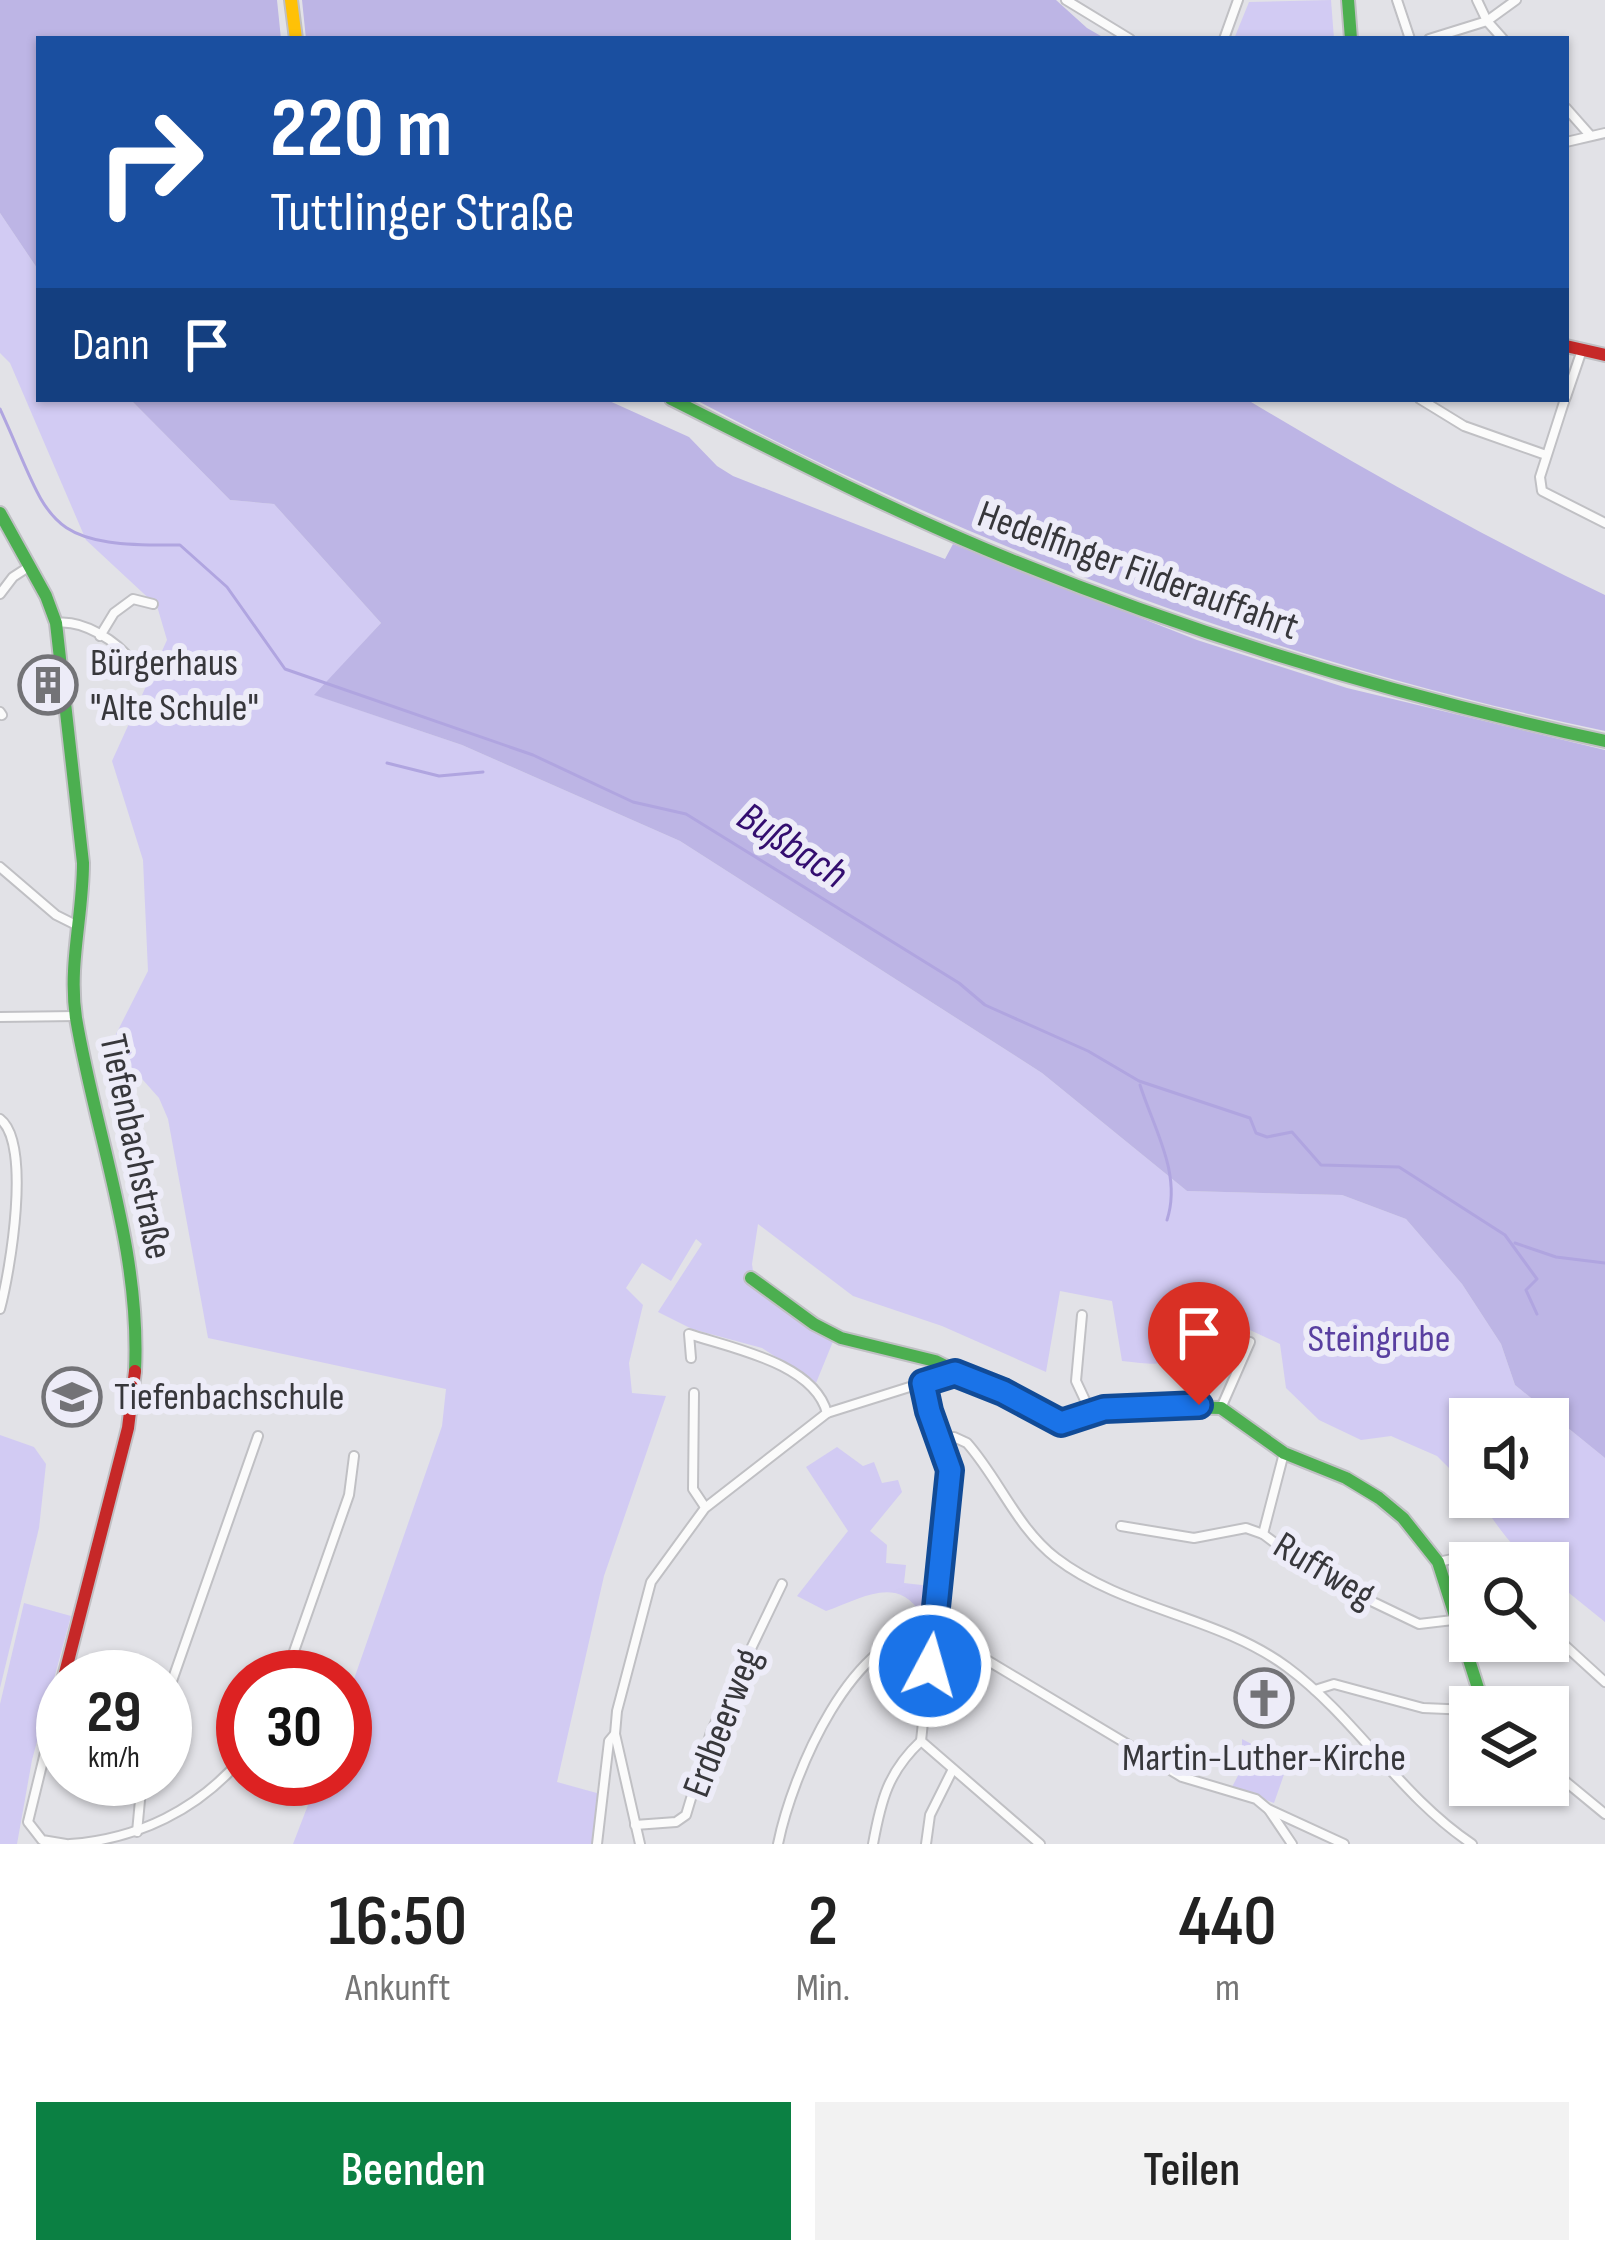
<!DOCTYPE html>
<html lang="de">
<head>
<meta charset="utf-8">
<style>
	:root { --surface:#fff; --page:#f2f2f2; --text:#222; --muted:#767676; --accent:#0b8043 }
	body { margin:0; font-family:"Sofia Sans Condensed",sans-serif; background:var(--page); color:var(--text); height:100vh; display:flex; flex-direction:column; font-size:45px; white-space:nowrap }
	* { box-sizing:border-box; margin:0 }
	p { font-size:39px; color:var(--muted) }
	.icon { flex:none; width:66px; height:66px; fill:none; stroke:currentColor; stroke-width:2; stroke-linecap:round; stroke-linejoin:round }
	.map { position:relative; height:1844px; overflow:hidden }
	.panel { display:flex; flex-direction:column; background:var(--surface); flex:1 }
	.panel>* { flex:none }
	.top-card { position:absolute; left:36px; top:36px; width:1533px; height:366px; border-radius:0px; box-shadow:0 3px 9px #0004; background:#1a4fa0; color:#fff; overflow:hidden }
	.buttons { position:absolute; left:1449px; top:1398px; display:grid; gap:24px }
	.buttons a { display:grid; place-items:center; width:120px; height:120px; border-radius:0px; background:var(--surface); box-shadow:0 3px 9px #0004; font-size:60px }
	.speed { position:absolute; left:36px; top:1650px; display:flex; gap:24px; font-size:60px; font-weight:700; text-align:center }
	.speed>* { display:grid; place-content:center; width:156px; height:156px; border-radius:50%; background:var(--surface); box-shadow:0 3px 9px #0004; line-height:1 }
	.speed small { font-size:30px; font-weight:400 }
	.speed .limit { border:18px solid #d22; background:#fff; color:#111 }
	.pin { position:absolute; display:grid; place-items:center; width:102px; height:102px; color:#fff; margin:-123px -51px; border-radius:50% 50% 50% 0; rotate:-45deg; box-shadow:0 0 12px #0007 }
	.pin .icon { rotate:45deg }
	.me { position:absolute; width:132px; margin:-66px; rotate:6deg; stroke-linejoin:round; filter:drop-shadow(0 0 9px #0008) }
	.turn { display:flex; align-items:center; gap:42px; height:252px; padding:0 36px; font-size:54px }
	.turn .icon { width:156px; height:156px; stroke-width:2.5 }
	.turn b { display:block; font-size:84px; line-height:102px }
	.then { display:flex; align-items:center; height:114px; padding:0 36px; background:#0003; gap:24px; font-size:45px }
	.eta { display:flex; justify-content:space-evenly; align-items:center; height:204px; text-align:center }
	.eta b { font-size:72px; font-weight:600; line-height:84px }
	.primary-button { display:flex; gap:24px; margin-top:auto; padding:24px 36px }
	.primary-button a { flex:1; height:138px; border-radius:0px; background:var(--accent); color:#fff; font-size:48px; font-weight:600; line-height:138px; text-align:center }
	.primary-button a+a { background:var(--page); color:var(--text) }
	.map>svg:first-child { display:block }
	.green { fill:#d2cbf3 }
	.forest { fill:#bdb5e5 }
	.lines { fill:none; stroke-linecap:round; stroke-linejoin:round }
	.stream { stroke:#b0a5e0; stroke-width:3 }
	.street-casing { stroke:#c0c0c4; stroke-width:12 }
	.fast-casing { stroke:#c0c0c4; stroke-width:16 }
	.slow-casing { stroke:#c0c0c4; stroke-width:16 }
	.jam-casing { stroke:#c0c0c4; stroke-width:16 }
	.street { stroke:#fbfbfb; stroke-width:8 }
	.fast { stroke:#4caf50; stroke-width:12 }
	.slow { stroke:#ffc107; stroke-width:12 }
	.jam { stroke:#c62828; stroke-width:12 }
	.route-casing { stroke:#114b97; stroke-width:30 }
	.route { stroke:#1a73e8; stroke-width:21 }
	.labels { text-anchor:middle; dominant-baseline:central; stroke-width:12; stroke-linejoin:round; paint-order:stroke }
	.street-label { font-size:39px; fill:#37373b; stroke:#edecf8 }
	.poi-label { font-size:39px; fill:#37373b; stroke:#edecf8; text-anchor:start }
	.park-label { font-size:39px; fill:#593fa0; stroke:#edecf8 }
	.water-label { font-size:42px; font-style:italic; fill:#330d6f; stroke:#edecf8 }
</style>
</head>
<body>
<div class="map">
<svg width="1605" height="1844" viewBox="0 0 1605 1844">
	<rect width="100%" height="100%" fill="#e2e2e7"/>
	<g class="green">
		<path d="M1331 0 1334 39H1234L1249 2Z"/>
		<path d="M0 213 39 271V399H130L230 500 274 504 381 623 315 695 462 745 680 841 1042 1073 1187 1191 1342 1195 1406 1219 1462 1284 1501 1344 1515 1385 1605 1458V1622L1548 1576V1563C1517 1563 1495 1520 1477 1497H1548V1419H1470V1489L1437 1456 1391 1436 1361 1440 1319 1420 1286 1388 1280 1344 1237 1324 1203 1330C1175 1368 1168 1366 1122 1361L1112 1301 1060 1291 1046 1372 942 1326 853 1296 758 1224 752 1264 755 1285 810 1328 834 1339 816 1383 762 1348 692 1329 658 1312 702 1244 696 1239 671 1281 642 1263 626 1288 643 1305 629 1363 632 1393 666 1396 604 1576 557 1782 604 1795 600 1844H293L318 1779H345V1705L442 1426 446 1389 208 1338 168 1119 159 1098 111 1044 148 971 143 860 112 761 167 640 157 606 86 540 10 363 0 353Z"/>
		<path d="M0 1435 34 1447 46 1464 39 1528 0 1688Z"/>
		<path d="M837 1447 863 1466 874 1462 882 1483 898 1480 902 1492 870 1531 887 1545 886 1563 906 1565 904 1583 930 1586 927 1609 921 1614C897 1574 861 1599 826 1611L797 1596 848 1531 806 1467Z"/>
		<path d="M24 1603 71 1616 32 1760 17 1844H0V1704Z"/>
		<path d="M1242 1739 1288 1763 1274 1803 1232 1787 1242 1768Z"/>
	</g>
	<g class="forest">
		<path d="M0 0H277L281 39H39V271L0 213Z"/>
		<path d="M302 0H1056L1087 28 1106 39H306Z"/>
		<path d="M130 399H605L689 437 717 466 733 476 945 559 953 544 1197 640 1347 688 1605 750V1458L1515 1385 1501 1344 1462 1284 1406 1219 1342 1195 1187 1191 1042 1073 680 841 462 745 314 695 381 623 274 504 230 500Z"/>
		<path d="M694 399H1246C1363 469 1482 536 1605 595V731C1287 664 981 552 694 399Z"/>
	</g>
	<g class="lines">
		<g class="stream">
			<path d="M0 409C52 522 40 547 180 545L227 587 285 669 533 755 633 802 686 814 959 983 985 1005 1088 1051 1139 1081 1250 1118 1256 1133 1267 1137 1292 1132 1321 1165 1399 1167 1505 1235 1537 1279 1526 1290 1537 1314"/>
			<path d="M387 763 439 776 483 772"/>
			<path d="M1140 1085C1154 1129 1182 1174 1167 1220"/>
			<path d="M1515 1243 1556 1257 1605 1263"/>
		</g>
		<g class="street-casing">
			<g id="street">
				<path d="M1066 0 1130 39"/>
				<path d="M1397 0 1410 39"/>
				<path d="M1477 0 1487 21 1503 39"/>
				<path d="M1224 39 1238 0"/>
				<path d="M1429 39 1487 21 1516 0"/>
				<path d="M1566 108 1589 134"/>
				<path d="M1566 142 1605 133"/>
				<path d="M1566 397 1582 350"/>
				<path d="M1420 399 1464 426 1546 455"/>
				<path d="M1565 399 1540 477 1542 491 1605 523"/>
				<path d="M0 594 13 577 30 566"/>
				<path d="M56 623C82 619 118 641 133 663"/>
				<path d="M100 636 114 613 133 599 153 604"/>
				<path d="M0 712 2 715"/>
				<path d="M0 867 56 915 78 926"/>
				<path d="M0 1017 76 1016"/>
				<path d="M0 1119C32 1143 10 1272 0 1309"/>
				<path d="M1082 1315 1076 1381 1091 1413"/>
				<path d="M691 1358 689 1334C731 1348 814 1363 827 1413"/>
				<path d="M694 1393 693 1489 705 1507"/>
				<path d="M1221 1408 1250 1342"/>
				<path d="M941 1439 954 1437 967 1443C999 1479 1017 1528 1056 1558 1124 1610 1218 1616 1287 1667 1356 1718 1400 1796 1472 1844"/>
				<path d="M1121 1526 1194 1538 1246 1528 1263 1534 1321 1577 1419 1624 1453 1620"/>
				<path d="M1263 1534 1284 1453"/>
				<path d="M1438 1562 1452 1559 1470 1572"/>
				<path d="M935 1629 1182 1777 1256 1799 1268 1809 1344 1844"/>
				<path d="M1548 1630 1605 1682"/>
				<path d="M285 1677 349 1495 354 1456"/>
				<path d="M63 1679 28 1822 42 1840 66 1844"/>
				<path d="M1315 1690 1334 1684 1423 1708 1470 1710"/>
				<path d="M165 1701 258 1436"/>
				<path d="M921 1741 950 1470 929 1411 923 1383"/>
				<path d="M921 1741 1040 1844"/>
				<path d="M1548 1767 1605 1814"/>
				<path d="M1269 1810 1292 1844"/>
				<path d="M635 1825 676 1822 686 1815 711 1732 782 1584"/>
				<path d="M137 1832 142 1779"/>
				<path d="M70 1844C138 1839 198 1810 243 1757"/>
				<path d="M597 1844 609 1741 614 1735"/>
				<path d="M640 1844 615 1734 617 1711 651 1582 705 1508 827 1413 954 1373"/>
				<path d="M778 1844C792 1775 852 1630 935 1629"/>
				<path d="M873 1844C881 1800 888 1772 921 1741"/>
				<path d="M926 1844 930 1815 953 1769"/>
			</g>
		</g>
		<g class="fast-casing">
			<g id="fast">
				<path d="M1348 0 1351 39"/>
				<path d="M671 399C775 451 878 504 985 549 1185 633 1393 695 1605 741"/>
				<path d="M0 513 46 596 56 623 83 863C83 916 68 965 76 1018 96 1136 141 1250 135 1371"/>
				<path d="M751 1278 814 1324 841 1338 935 1361 1061 1423 1104 1409 1131 1406 1221 1408 1284 1453 1346 1478 1379 1498 1403 1518 1438 1562 1484 1707"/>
			</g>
		</g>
		<g class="slow-casing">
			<path id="slow" d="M291 0 296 39"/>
		</g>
		<g class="jam-casing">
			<g id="jam">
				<path d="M1566 346 1605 355"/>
				<path d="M64 1677 128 1428 135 1371"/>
			</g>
		</g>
		<use href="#street" class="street"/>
		<use href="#fast" class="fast"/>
		<use href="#slow" class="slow"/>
		<use href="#jam" class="jam"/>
	</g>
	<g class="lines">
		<g class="route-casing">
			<path id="route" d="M930 1666 950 1470 929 1411 923 1383 955 1373 1003 1392 1061 1423 1104 1409 1199 1405"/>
		</g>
		<use href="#route" class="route"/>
	</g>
	<defs>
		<g id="building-ring" transform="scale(3)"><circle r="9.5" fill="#edecf8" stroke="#737377" stroke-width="1.5"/><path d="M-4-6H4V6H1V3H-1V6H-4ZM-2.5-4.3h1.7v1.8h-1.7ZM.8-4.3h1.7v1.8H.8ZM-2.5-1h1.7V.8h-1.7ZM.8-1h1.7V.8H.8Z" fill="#737377"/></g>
		<g id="school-ring" transform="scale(3)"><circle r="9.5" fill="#edecf8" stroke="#737377" stroke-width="1.5"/><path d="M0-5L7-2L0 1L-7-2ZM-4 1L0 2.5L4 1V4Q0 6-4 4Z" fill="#737377"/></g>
		<g id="church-ring" transform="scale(3)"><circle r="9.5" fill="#edecf8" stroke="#737377" stroke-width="1.5"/><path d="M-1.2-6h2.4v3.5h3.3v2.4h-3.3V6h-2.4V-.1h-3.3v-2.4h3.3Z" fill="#737377"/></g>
	</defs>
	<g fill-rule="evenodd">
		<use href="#building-ring" x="48" y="685"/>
		<use href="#school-ring" x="72" y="1397"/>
		<use href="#church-ring" x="1264" y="1698"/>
	</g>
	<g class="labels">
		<g class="street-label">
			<text transform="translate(1138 571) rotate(20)">Hedelfinger Filderauffahrt</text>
			<text transform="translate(135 1147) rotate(78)">Tiefenbachstraße</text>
			<text transform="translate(1324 1571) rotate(31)">Ruffweg</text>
			<text transform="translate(723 1723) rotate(-69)">Erdbeerweg</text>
		</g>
		<g class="poi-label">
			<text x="90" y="663">Bürgerhaus<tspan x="90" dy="45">"Alte Schule"</tspan></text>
			<text x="114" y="1397">Tiefenbachschule</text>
			<text x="1264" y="1758" text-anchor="middle">Martin-Luther-Kirche</text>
		</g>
		<g class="park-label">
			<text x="1379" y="1339">Steingrube</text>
		</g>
		<g class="water-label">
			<text transform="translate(792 846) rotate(33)">Bußbach</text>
		</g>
	</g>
</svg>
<div class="buttons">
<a><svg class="icon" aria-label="sound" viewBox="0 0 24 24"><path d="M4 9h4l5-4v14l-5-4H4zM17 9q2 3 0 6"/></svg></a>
<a><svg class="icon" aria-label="search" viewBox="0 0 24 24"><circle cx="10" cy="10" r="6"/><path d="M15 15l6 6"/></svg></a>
<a><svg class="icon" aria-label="layers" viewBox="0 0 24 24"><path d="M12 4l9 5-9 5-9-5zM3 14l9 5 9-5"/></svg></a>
</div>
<div class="speed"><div>29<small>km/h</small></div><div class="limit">30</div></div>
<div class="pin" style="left:1199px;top:1405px;background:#d93025"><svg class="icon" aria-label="arrive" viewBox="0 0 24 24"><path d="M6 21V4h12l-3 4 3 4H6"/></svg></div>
<svg class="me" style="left:930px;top:1666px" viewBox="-20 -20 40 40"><circle r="17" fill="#1a73e8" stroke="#fff" stroke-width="3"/><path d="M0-11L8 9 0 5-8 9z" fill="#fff"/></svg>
<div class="top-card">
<div class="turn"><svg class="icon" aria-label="right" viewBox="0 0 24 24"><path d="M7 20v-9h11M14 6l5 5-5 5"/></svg><div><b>220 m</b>Tuttlinger Straße</div></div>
<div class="then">Dann<svg class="icon" aria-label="arrive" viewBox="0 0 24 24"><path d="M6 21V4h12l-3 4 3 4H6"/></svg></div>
</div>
</div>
<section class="panel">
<div class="eta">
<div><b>16:50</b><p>Ankunft</p></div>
<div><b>2</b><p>Min.</p></div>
<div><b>440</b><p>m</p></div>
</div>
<div class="primary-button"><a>Beenden</a><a>Teilen</a></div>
</section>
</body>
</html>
